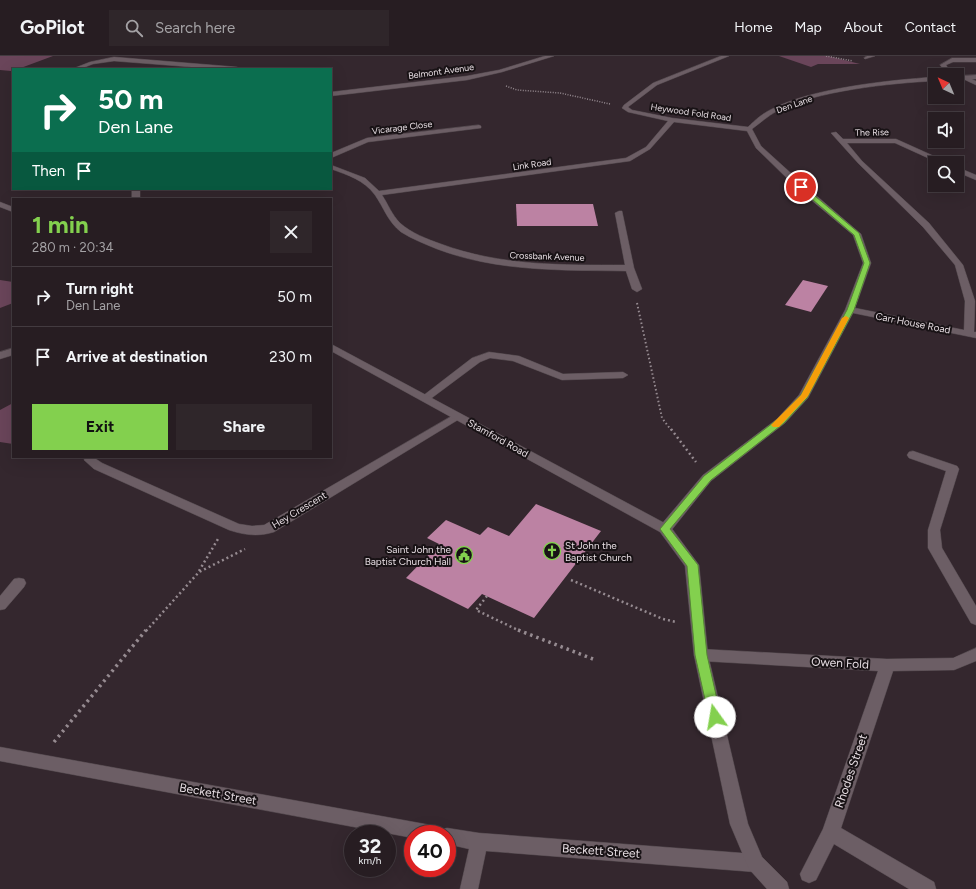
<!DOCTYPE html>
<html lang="en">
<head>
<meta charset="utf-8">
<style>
	:root { --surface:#271d22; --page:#2f262a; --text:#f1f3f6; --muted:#a4a2a5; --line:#433b40; --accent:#83d04e }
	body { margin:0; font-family:Figtree,sans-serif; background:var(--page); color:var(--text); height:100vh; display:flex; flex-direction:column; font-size:15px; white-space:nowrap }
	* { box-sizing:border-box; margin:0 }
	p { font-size:13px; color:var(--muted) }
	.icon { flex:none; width:22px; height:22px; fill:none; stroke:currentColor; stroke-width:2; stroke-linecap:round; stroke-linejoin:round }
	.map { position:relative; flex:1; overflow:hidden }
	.side { position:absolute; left:12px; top:142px; width:320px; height:260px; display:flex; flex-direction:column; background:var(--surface); border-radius:0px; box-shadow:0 4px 16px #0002,0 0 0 1px var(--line) }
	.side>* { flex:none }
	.guide { position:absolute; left:12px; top:12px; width:320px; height:122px; border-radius:0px; box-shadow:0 4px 16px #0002,0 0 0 1px var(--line); background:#0b6e4f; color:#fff; overflow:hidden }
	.needle { width:26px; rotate:316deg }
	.controls { position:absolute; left:928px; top:12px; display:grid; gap:8px }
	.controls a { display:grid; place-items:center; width:36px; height:36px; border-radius:0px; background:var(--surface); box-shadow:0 4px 16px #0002,0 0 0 1px var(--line); font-size:20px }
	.speed { position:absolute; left:344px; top:769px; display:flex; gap:8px; font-size:20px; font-weight:700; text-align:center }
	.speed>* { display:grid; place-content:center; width:52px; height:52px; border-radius:50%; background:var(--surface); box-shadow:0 4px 16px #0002,0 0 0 1px var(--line); line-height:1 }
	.speed small { font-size:10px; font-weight:400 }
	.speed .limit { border:6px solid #d22; background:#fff; color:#111 }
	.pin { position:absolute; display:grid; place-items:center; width:34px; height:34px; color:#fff; margin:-17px; border:2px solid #fff; border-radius:50%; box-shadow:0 1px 4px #0007 }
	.me { position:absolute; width:44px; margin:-22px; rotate:347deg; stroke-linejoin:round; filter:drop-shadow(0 0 3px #0008) }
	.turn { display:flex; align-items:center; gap:14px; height:84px; padding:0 20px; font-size:18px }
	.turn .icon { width:52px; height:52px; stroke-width:2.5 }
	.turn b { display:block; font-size:28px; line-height:34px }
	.then { display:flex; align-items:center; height:38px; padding:0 20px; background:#0003; gap:8px; font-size:15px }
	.round { display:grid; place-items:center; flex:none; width:42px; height:42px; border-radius:0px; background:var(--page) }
	.summary { display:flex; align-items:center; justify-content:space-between; height:68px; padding:0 20px }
	h1 { font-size:24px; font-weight:700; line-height:30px; color:var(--accent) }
	.button { display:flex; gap:8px; margin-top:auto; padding:8px 20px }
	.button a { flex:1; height:46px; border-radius:0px; background:var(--accent); color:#111; font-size:16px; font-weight:700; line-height:46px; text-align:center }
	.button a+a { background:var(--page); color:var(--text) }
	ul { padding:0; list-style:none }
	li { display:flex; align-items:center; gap:12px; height:60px; padding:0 20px; border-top:1px solid var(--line) }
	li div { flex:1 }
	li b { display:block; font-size:15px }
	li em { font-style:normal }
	header { display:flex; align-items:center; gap:24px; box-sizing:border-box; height:56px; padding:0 20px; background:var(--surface); border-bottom:1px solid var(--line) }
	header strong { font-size:19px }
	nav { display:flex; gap:22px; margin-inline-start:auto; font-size:14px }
	.search { width:280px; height:36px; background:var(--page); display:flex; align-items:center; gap:10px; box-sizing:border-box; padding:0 14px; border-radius:0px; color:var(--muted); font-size:15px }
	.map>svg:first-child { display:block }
	.green { fill:#6a455a }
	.building { fill:#bc82a3 }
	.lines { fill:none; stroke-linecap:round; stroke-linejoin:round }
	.service-casing { stroke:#50464b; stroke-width:1 }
	.minor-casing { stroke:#50464b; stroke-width:1 }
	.tertiary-casing { stroke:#50464b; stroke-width:1 }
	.path-far3 { stroke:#968b91; stroke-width:1.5; stroke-dasharray:1 1.5; stroke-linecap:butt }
	.path-far2 { stroke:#968b91; stroke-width:2; stroke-dasharray:1.5 2.5; stroke-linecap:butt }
	.path-far1 { stroke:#968b91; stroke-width:2.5; stroke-dasharray:2 3; stroke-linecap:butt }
	.path { stroke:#968b91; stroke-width:3.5; stroke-dasharray:2.5 4; stroke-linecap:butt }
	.service { fill:#6c5e65; fill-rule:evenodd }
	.minor { fill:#6c5e65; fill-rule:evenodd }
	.tertiary { fill:#6c5e65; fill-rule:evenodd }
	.route { fill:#83d04e; stroke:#558733 }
	.slow { fill:#f59e0b }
	.labels { text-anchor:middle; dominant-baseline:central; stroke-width:4; stroke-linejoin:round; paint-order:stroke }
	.far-street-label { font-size:9px; fill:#e7dee3; stroke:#181215 }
	.street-label { font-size:10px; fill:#e7dee3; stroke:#181215 }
	.poi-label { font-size:10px; fill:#e7dee3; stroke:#181215; text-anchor:start }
	.near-street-label { font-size:12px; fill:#e7dee3; stroke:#181215 }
</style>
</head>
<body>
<header>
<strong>GoPilot</strong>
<div class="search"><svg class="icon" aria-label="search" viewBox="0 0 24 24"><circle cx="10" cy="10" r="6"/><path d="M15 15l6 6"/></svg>Search here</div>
<nav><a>Home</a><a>Map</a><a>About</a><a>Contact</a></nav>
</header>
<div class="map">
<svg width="976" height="833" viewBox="0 0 976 833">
	<rect width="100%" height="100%" fill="#34272e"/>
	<g class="green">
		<path d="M0 0H53L18 13H13L11 15 0 14Z"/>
		<path d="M779 0H828L860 8H818L811 11Z"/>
		<path d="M0 224 13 226V247L0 252Z"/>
		<path d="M13 347V388L0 386V354Z"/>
	</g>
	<g class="building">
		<path d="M516 148H593L598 170H517Z"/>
		<path d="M803 224 828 230 811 256 785 249Z"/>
		<path d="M536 448 601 475 534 562 482 538 468 553 406 522 439 488 427 482 446 464 480 479 488 471 509 480Z"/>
	</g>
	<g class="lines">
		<g class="service-casing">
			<g id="service">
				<path d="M952 2H976V6H953L946 9 948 12 976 25V29L944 14 940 9Z"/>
				<path d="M913 395 957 410 959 413 940 474 942 492 976 550V569L971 567 928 492V474L946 415 909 402 907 399 909 396Z"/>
			</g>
		</g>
		<g class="minor-casing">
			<g id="minor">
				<path d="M545 0H554L502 16 467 24 331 40V36L467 20 499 14Z"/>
				<path d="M721 0H729L657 29 628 51 632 54 672 62 748 71C755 64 763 57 772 53 812 32 890 24 935 21V25C891 27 815 35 777 55 768 60 760 67 752 73L761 90 804 129 861 178 871 207 855 252 964 274 965 245 955 209 923 171 858 107 831 77 836 76 843 83H896L947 106 949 107H939L895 87H847L862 105 929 167 963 209 975 245 974 276H976V282L853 257 808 342 785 367 711 425 670 476 665 477 660 476 659 473 660 470 703 419 777 363 799 339 845 254 863 207 853 179 798 133 756 92 747 75 674 66 650 93 630 105 382 139C388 148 392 159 400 167 411 177 427 183 441 188 500 210 563 209 625 209L615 157 619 155H622L634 212 642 233 637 236 632 233 626 215C562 214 498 216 437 193 425 188 412 183 401 176 388 166 384 152 375 139 364 124 348 119 331 113V109L365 122 379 135 626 102 646 91 668 65 628 56 622 52 624 49 653 27Z"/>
				<path d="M867 0H875L865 3 864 2Z"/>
				<path d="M114 1 237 11 240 13H217L114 5 93 8 80 13H72L90 6Z"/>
				<path d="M976 19V23L957 24V20Z"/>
				<path d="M479 69 481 70V72L368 86 331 102V97L367 82Z"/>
				<path d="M957 111 976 119V124L957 116Z"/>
				<rect x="132" y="133" width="8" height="10"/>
				<path d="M13 292V299L0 303V296Z"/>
				<path d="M489 296 519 300 563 318 623 316 628 319 623 322 562 324 513 305 490 302 480 306 429 344 425 345 420 342 472 302Z"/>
				<path d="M457 357 461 358 463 360 461 362 274 476C258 481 244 479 229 474L94 413 84 404 85 401H97L96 403 102 407 239 468 252 470 264 469Z"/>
				<path d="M19 522 24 523 26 527 24 531 5 553 0 554V540L14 523Z"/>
				<path d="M976 592V605L954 614 893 615 841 772 934 826 936 833H909L834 788 816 824 809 827 802 824 800 818 823 773 878 615 701 605 696 603 694 599 696 595 701 593 887 603 953 602Z"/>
				<path d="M0 691 436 770 443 773 447 772 479 777 755 798 761 801 764 807 761 813 755 816 486 795 478 833H460L469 793 447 788V778H413V782L0 705Z"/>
			</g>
		</g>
		<g class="tertiary-casing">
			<g id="tertiary">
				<path d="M0 146 13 151V156L0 151Z"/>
				<path d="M331 288 670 470 699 509 708 599 748 768 762 801 787 826 789 833H767L749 813 730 768 694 599 685 510 660 476 331 295Z"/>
			</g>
		</g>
		<g class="path-far3">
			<path d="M826 0 853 5"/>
			<path d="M506 30 517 34 560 37 610 48"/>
		</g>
		<path class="path-far2" d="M637 247 662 362 671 374"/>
		<g class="path-far1">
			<path d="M671 373 696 406"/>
			<path d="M199 515 218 483"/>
			<path d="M571 524 663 563 676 566"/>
			<path d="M487 540 476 554 520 575"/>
			<path d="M146 575 199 516 245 493"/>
		</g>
		<g class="path">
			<path d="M518 574 593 603"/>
			<path d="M54 686 146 574"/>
		</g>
		<use href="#service" class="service"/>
		<use href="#minor" class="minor"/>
		<use href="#tertiary" class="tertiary"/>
	</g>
	<path class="route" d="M799 130H803L859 177 870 207 854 254 807 342 784 367 711 424 670 473 698 509 707 599 721 661 719 665 715 666 710 665 709 661 695 599 687 510 660 473 704 420 778 363 801 339 847 254 864 207 854 179 799 132Z"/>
	<path class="slow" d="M846 260 849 262 808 340 779 371H773L771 369 801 339 842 262Z"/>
	<defs>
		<g id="church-ring" transform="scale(0.9)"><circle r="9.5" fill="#181215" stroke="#83d04e" stroke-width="1.5"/><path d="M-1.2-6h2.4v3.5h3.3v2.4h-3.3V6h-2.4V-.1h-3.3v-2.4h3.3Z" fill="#83d04e"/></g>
		<g id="civic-ring" transform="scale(0.9)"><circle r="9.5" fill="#181215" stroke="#83d04e" stroke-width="1.5"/><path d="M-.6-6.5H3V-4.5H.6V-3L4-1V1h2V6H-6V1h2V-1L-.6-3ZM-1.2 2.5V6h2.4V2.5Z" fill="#83d04e"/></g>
	</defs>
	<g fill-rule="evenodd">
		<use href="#church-ring" x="552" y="495"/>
		<use href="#civic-ring" x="464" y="499"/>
	</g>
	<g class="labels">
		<g class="far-street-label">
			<text transform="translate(441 15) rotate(-8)">Belmont Avenue</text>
			<text transform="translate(794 48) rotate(-19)">Den Lane</text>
			<text transform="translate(691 56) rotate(8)">Heywood Fold Road</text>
			<text transform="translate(402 71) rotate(-7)">Vicarage Close</text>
			<text transform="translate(872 76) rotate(-1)">The Rise</text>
			<text transform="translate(532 108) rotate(-8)">Link Road</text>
			<text transform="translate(547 200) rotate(2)">Crossbank Avenue</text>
		</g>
		<g class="street-label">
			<text transform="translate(913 267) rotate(11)">Carr House Road</text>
			<text transform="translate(498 382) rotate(29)">Stamford Road</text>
			<text transform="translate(299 454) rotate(-31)">Hey Crescent</text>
		</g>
		<g class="poi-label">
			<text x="565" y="489">St John the<tspan x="565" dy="12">Baptist Church</tspan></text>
			<text x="451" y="493" text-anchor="end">Saint John the<tspan x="451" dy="12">Baptist Church Hall</tspan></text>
		</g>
		<g class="near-street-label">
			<text transform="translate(840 607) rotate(3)">Owen Fold</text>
			<text transform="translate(851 715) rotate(-71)">Rhodes Street</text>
			<text transform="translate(218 738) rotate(10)">Beckett Street</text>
			<text transform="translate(601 795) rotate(4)">Beckett Street</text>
		</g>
	</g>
</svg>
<div class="controls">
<a><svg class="needle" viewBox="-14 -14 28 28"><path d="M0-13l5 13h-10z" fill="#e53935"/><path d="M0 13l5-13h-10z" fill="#a4a2a5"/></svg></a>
<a><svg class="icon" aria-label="sound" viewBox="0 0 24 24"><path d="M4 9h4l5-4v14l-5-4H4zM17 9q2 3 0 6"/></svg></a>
<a><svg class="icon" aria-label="search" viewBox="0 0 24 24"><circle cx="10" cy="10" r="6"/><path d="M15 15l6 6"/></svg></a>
</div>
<div class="speed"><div>32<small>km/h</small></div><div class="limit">40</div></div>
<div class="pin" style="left:801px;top:131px;background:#d93025"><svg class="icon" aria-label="arrive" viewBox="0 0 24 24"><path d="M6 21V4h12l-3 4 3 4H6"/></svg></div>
<svg class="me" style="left:715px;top:661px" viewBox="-20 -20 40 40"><circle r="19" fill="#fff"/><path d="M0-13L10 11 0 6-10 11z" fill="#83d04e"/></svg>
<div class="guide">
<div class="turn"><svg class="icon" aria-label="right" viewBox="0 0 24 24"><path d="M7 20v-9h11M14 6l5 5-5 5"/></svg><div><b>50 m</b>Den Lane</div></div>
<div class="then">Then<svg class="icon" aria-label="arrive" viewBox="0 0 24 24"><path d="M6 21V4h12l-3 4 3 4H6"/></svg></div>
</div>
<section class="side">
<div class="summary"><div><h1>1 min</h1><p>280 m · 20:34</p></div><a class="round"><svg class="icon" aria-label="close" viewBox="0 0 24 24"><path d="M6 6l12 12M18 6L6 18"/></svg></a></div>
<ul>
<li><svg class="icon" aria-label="right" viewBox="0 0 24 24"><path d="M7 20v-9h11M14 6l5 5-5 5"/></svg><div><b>Turn right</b><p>Den Lane</p></div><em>50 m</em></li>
<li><svg class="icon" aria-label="arrive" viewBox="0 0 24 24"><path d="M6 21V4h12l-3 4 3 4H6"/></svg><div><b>Arrive at destination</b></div><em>230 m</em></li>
</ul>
<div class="button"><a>Exit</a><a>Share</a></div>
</section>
</div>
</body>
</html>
